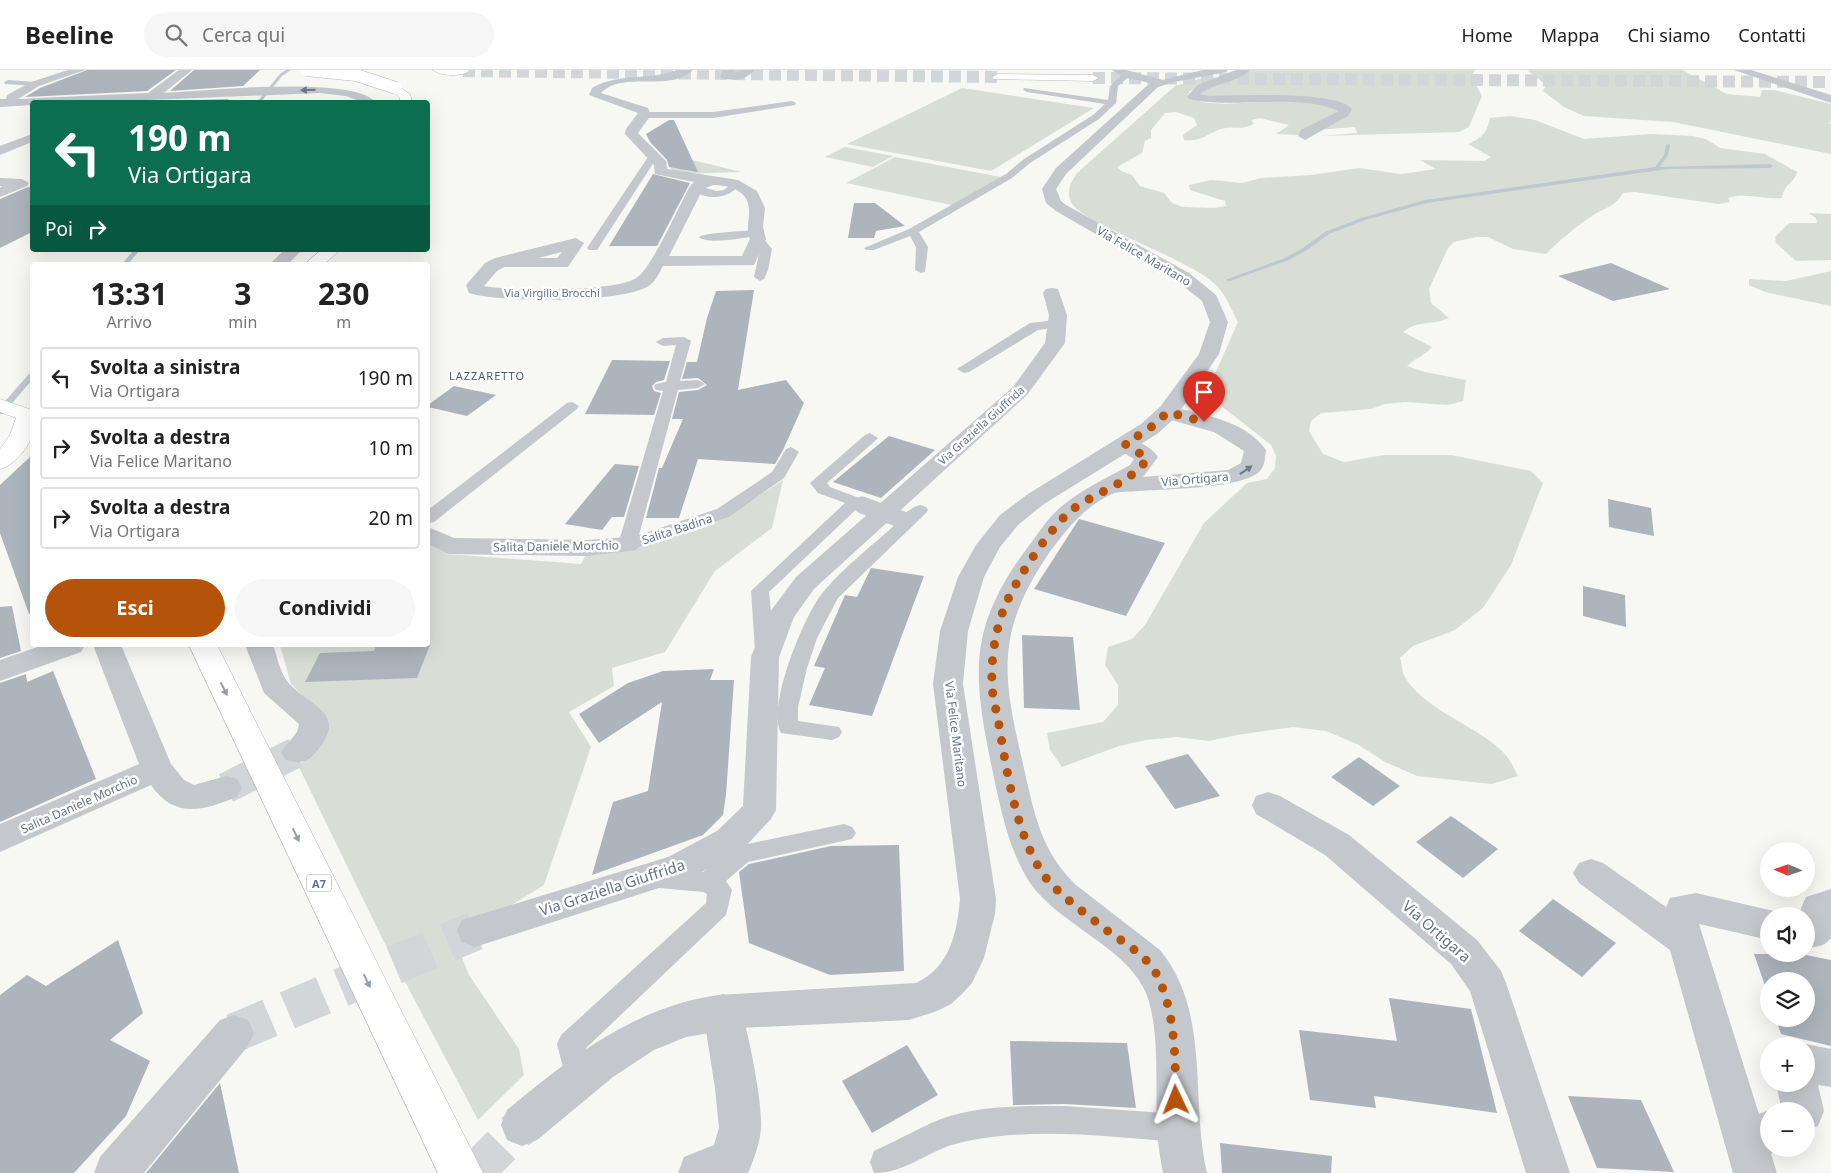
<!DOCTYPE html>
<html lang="it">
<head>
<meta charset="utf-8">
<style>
	:root { --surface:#fff; --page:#f6f6f6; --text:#222; --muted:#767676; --line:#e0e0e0; --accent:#b45309 }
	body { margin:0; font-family:"Noto Sans",sans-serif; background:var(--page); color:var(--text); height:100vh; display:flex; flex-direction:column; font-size:19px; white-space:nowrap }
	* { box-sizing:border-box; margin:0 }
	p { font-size:16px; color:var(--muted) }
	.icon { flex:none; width:28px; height:28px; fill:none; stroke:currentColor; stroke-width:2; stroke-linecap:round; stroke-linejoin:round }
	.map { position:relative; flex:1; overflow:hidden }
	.sheet { position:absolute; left:30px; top:192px; width:400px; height:385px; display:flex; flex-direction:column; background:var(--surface); border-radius:5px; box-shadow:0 5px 20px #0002 }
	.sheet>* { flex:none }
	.hud { position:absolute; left:30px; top:30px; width:400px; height:152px; border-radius:5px; box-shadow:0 5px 20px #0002; background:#0b6e4f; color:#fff; overflow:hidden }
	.needle { width:32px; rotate:272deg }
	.fabs { position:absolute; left:1760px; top:772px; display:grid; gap:10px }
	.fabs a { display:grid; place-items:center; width:55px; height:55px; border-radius:50%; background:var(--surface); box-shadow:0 5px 20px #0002; font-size:25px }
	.pin { position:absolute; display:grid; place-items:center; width:42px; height:42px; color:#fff; margin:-51px -21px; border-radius:50% 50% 50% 0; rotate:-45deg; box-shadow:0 0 5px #0007 }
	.pin .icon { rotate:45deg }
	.me { position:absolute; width:55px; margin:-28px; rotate:358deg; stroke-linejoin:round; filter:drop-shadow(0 0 4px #0008) }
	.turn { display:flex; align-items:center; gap:18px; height:105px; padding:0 15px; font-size:22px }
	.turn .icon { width:65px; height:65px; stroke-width:2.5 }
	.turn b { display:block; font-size:35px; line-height:42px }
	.then { display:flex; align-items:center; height:48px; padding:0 15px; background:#0003; gap:10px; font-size:19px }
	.eta { display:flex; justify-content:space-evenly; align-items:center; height:85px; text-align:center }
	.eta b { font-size:30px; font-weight:700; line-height:35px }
	.button { display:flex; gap:10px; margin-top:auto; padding:10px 15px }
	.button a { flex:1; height:58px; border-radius:30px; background:var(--accent); color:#fff; font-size:20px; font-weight:700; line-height:58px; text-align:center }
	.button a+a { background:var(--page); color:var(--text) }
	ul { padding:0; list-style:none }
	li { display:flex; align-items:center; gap:15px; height:62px; margin:0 10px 8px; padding:0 5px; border:2px solid var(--line); border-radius:5px }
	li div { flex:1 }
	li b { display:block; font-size:19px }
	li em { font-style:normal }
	header { display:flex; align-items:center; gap:30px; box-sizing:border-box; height:70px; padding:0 25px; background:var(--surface); border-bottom:1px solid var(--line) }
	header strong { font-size:24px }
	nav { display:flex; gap:28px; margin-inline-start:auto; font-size:18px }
	.search { width:350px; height:45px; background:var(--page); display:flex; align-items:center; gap:12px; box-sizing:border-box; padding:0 18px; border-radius:28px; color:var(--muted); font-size:19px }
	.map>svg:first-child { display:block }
	.green { fill:#d8ded5 }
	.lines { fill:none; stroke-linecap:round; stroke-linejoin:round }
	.stream { fill:#bfc8ce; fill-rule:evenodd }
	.building { fill:#adb4bb }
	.minor-tunnel-far1 { stroke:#d2d6d8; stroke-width:31; stroke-dasharray:31 16; stroke-linecap:butt }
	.minor-tunnel { stroke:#d2d6d8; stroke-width:39; stroke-dasharray:39 19; stroke-linecap:butt }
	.tertiary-tunnel { stroke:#d2d6d8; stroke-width:39; stroke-dasharray:39 19; stroke-linecap:butt }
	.motorway-tunnel { stroke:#d2d6d8; stroke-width:12; stroke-dasharray:12 6; stroke-linecap:butt }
	.secondary-casing { stroke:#b6bbc0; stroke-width:1 }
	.motorway-casing { stroke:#b5b8bc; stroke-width:1 }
	.service { fill:#c4c7cb; fill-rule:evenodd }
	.minor { fill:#c4c7cb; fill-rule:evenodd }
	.tertiary { fill:#c4c7cb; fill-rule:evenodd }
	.secondary { fill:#fff; fill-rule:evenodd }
	.motorway { fill:#fff; fill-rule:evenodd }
	.motorway-bridge-casing { stroke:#b5b8bc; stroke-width:13; stroke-linecap:butt }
	.service-bridge { stroke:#c4c7cb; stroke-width:17 }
	.motorway-bridge { stroke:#fff; stroke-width:12 }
	.oneway { fill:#6a7889 }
	.oneway2 { fill:#939eaa }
	.route { stroke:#b45309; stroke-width:9; stroke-dasharray:0 16.2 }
	.labels { text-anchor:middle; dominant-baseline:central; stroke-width:5; stroke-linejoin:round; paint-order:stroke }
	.far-street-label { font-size:11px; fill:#657486; stroke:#fff }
	.far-neighbourhood-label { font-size:11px; letter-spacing:1px; fill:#535e6a; stroke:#fff }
	.shield { fill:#fff; stroke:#939eaa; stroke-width:1 }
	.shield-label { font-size:11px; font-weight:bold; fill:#657486 }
	.street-label { font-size:12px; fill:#657486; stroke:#fff }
	.near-street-label { font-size:15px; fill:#657486; stroke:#fff }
</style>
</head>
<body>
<header>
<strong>Beeline</strong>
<div class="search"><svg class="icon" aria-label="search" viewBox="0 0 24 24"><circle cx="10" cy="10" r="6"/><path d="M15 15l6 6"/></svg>Cerca qui</div>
<nav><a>Home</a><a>Mappa</a><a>Chi siamo</a><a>Contatti</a></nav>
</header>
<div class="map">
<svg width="1831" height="1103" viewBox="0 0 1831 1103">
	<rect width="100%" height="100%" fill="#f7f7f4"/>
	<g class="green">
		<path d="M1250 0H1475L1471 6 1482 26 1469 57 1459 62 1320 66 1357 63 1355 57 1317 60 1350 42 1338 33 1215 29 1199 25 1208 18Z"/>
		<path d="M1527 0H1682L1727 24 1760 27 1762 20H1774L1831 34V51L1828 53 1831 54V84L1673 52 1584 46 1564 37 1543 21 1546 15Z"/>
		<path d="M1209 6 1217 8 1190 21 1187 26C1218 47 1312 15 1341 42L1299 65 1276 64 1289 55 1260 48 1251 50 1254 54C1240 60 1239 57 1226 58 1209 60 1207 72 1184 70L1183 65 1197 55 1194 48 1176 42 1165 43 1151 60V68L1145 71 1142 83 1117 97 1121 101 1132 105 1140 116 1164 123 1172 133 1183 137 1214 138 1226 136 1225 131 1190 120 1189 115 1211 110 1242 113 1261 108 1311 105 1359 98 1401 104 1436 99 1420 90 1484 91 1491 87 1468 74C1482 68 1487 63 1490 48L1510 46 1535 50 1584 69 1651 64 1693 66 1706 69 1720 78 1765 84 1797 102C1795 112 1784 114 1782 128 1765 130 1744 122 1728 128L1730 132 1718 134 1635 122 1623 123C1614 138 1605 137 1592 146 1575 157 1560 170 1546 184L1513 179 1488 167H1476L1454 172 1448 178 1429 219 1431 233 1449 248C1432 256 1420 249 1403 262L1432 277C1425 286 1415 288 1407 296L1425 302 1466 310 1463 331 1448 335 1405 332 1385 334 1371 339 1321 343 1311 351 1309 361 1323 384 1344 392 1384 385H1451L1531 401 1543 413 1511 495 1483 538 1455 560 1413 576 1400 588C1402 594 1402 602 1405 607 1424 640 1478 656 1504 683 1510 689 1514 699 1518 706L1492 714 1417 706 1385 692 1357 674 1326 661 1293 657 1237 665 1209 671 1177 667 1146 670 1119 676 1062 697 1050 680 1047 663 1103 652 1118 635V615L1105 595 1108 577 1132 569 1145 555 1204 453 1247 413 1267 409 1275 398 1276 386 1271 375 1206 324 1238 252C1232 241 1226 225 1217 216 1190 188 1082 155 1071 132 1066 122 1071 112 1077 103L1175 16Z"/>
		<path d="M962 18 1094 38 991 101 847 74Z"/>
		<path d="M845 77 893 86 873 97 825 87Z"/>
		<path d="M895 87 1001 107 956 136 846 113Z"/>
		<path d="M688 89 742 102 681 104 671 100V97Z"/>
		<path d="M1808 143 1831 144V190L1796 191 1776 173 1775 167 1789 153H1817L1816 148Z"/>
		<path d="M1831 201V236L1765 222 1749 215V209L1786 211Z"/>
		<path d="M783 410 772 458 715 501 665 582 612 598 614 616 569 642 591 677 544 815 515 833 461 885 469 905 519 979 524 1005 478 1050 382 868 298 695 313 684 326 650 291 614 280 575H428V470L448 484 581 494 588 481 738 440Z"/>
	</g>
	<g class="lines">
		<g class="stream">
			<path d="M286 0H291L282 6 261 32H257L280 4Z"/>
			<path d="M1668 74 1670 75 1668 85 1660 97 1770 94 1773 96 1770 98 1668 99 1427 133 1365 150 1329 164 1307 180 1289 190 1230 211 1225 210 1285 188 1303 178 1325 162 1361 148 1425 130 1655 97 1664 85 1666 75Z"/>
			<path d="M134 180H140L127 195H121Z"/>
			<path d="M29 304H32V310L3 344H0V337Z"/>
		</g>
	</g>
	<g class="building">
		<path d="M87 0H176L147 21 25 27 40 18Z"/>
		<path d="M194 0H260L243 16 170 21Z"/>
		<path d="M229 29 224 32H134Z"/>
		<path d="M669 50H674L698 102 669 97 667 90 650 72 646 64Z"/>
		<path d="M653 104 690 113 657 176H609Z"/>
		<path d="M28 117 32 118V162L0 178V129Z"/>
		<path d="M854 133H875L905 156 876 161 874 168H848Z"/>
		<path d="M1611 193 1670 219 1613 231 1558 206Z"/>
		<path d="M754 220 738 320 786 310 804 333 783 380 775 394 698 389 679 448H646L659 398H662L683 349H672L679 322 698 320 707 315 698 308 682 309 687 292H697L707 248 716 221Z"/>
		<path d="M612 290 670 291 664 310 656 312 652 316 654 321 661 323 654 345 585 344Z"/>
		<path d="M454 316 496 325 467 346 428 337V335Z"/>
		<path d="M889 366 935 380 881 428 833 412Z"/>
		<path d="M32 385V544H29L0 463V415Z"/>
		<path d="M615 394 639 396 624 447H612L602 460 565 454Z"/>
		<path d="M1608 429 1651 438 1654 466 1609 457Z"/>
		<path d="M1079 449 1165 473 1126 546 1034 519Z"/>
		<path d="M871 498 924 506 872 646 809 635 825 598 814 596 845 525 857 527Z"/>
		<path d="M1583 516 1625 525 1626 557 1583 546Z"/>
		<path d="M12 536 21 581 0 588V537Z"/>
		<path d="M1022 565 1073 567 1080 640 1024 638Z"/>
		<path d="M376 575H430L417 608 305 612 320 583 374 581Z"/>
		<path d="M714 599 710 610H734L726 725 723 745 703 765 592 805 613 732 648 721 662 632 599 673 579 644 628 613 663 601Z"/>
		<path d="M53 601 96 709 0 752V613L26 604 27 612Z"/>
		<path d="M1188 684 1220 726 1175 739 1145 696Z"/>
		<path d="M1359 687 1400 716 1373 736 1331 707Z"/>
		<path d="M1451 746 1498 779 1463 808 1416 772Z"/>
		<path d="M899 775 904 901 830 905 749 873 739 802 749 794 831 776Z"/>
		<path d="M1553 829 1616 873 1582 907 1519 861Z"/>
		<path d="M118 870 143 943 110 970 150 991 126 1046 74 1103H0V925L27 905 46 916Z"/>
		<path d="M1754 884H1801L1831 890V976L1781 964 1776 949H1806V911H1769V927Z"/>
		<path d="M1389 928 1471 939 1497 1043 1374 1026 1376 1038 1310 1030 1299 960 1397 971Z"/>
		<path d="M1010 971 1127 973 1136 1038 1064 1034 1013 1035Z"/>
		<path d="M907 975 938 1025 872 1063 842 1011Z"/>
		<path d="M220 1013 239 1103H146Z"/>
		<path d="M1568 1026 1641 1030 1674 1102 1597 1098Z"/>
		<path d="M1220 1073 1332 1086 1331 1103H1222Z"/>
	</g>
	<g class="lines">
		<path class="minor-tunnel-far1" d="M226 718 297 682"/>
		<path class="minor-tunnel" d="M234 963 475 861"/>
		<path class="tertiary-tunnel" d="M474 1103 522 1055"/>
		<g class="motorway-tunnel">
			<path d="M463 1 998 7"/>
			<path d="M1093 8 1831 12"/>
		</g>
		<g class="secondary-casing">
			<path id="secondary" d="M0 329 32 340C32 347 34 357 32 364 29 378 13 396 0 399V379L10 365 16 348 0 342Z"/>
		</g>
		<g class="motorway-casing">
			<g id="motorway">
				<path d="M433 0H468L469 1C462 7 440 6 433 0Z"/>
				<path d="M998 4 1093 5 1099 8 1093 11 994 9 992 7Z"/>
				<path d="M396 15 410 24 412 32H400V28L390 18Z"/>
				<path d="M321 180H340L323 195H304Z"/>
				<path d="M189 575H217L483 1103H438Z"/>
			</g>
		</g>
		<g class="service">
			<path d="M1124 3 1131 5 1118 16 1116 33 1099 49 1030 93 1012 108 919 162 928 177 925 202 921 203 915 200 916 177 910 166 874 180H866L864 178 909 159 1006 104 1024 89 1093 45 1105 34 1027 22 1023 20 1024 18 1108 30 1110 16Z"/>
			<path d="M8 10 35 12 39 14 35 16 5 14 4 12Z"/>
			<path d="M792 31 796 33 795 35 713 48H645L641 45 645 42H713Z"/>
			<path d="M650 84 658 86 597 180H589L587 178Z"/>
			<path d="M734 112 739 115C729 130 703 131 691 118L696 115 716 121 724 120Z"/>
			<path d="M754 160 758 161V165C746 168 707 175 699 167 703 163 744 161 754 160Z"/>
			<path d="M758 166 762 167 772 179 768 200 764 209 760 211 754 207 760 179 753 169Z"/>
			<path d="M1057 250 1063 254 1061 257 1038 260 969 302 964 303 957 299 1030 253Z"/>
			<path d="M684 267 691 271 680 311 698 310 705 314 698 318 678 320 639 465 717 439 772 402 786 379 791 377 799 382 784 408 729 447 633 479H621L618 475 663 321 656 320 654 317 656 314 666 312 676 275 663 276 656 272 663 268Z"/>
			<path d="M572 332 579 336 577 339 434 452 428 453V440L567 333Z"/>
			<path d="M870 363 878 368 875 371 827 413 830 417 862 429 864 432 769 522 775 580 772 585 765 586 758 585 755 580 751 521 845 433 818 423 810 413 865 365Z"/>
			<path d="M920 435 926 437 928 440 926 443 838 528 817 568 807 598 798 637V651L839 657 842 662 839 667 832 670 781 663C766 638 805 542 824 521 845 496 873 475 897 453L895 450 897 446C907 444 911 437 920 435Z"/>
			<path d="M844 754 852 757 856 763 852 769 748 792 726 811 732 820 726 845 586 978 592 1007 588 1017 578 1020 568 1017 557 974 561 965 706 833 707 824 703 822 659 818 651 815 647 808 651 801 659 798 703 802 733 777Z"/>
			<path d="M1064 1036 1179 1044 1189 1048 1194 1058 1189 1068 1179 1072C1113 1067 1044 1058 978 1069 966 1071 952 1074 941 1079 918 1089 900 1103 874 1103L870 1092 874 1081C897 1071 918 1058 941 1049 979 1035 1023 1036 1064 1036Z"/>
		</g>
		<g class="minor">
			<path d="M68 0H85L39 16 18 29 148 23 179 0H192L164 23C202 21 354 5 375 32H362L346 26 320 23 100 32H32V35L0 37V29H6L7 25 31 12Z"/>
			<path d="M677 0H693C670 23 623 0 601 23L648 38 651 45 638 63 666 91 667 99 738 110 757 121 765 138 763 157 766 169 754 195 663 196C659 203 655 213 647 217 618 233 500 233 469 223L466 215 485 193 495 188 576 168 584 173 568 197H504L497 201 484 216C509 221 622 223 639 206 655 191 678 138 690 116L694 112 655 104 654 95 625 64 626 59 638 43 589 25 592 18C620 2 650 11 677 0ZM713 115C730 115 750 121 749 142 749 152 746 159 750 169L742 186H669L703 119ZM562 182 557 188H538Z"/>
			<path d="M724 0H736L733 3 742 0H754C746 11 734 11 722 8L720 6Z"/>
			<path d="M1112 0H1126L1163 10 1165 12 1159 15 1123 7Z"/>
			<path d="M1236 0H1250C1237 13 1215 12 1200 24L1209 26C1236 26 1336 20 1352 39L1348 46 1305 70 1298 66 1301 60 1339 41C1296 22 1236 40 1189 29L1187 26 1198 15Z"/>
			<path d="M1734 0H1751L1831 25V33Z"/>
			<path d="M32 64V72L0 85V76Z"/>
			<path d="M0 108 22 109 29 113 27 116 0 127V118L2 116H0Z"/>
			<path d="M284 180H302L287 195H269Z"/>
			<path d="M1052 218 1058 219 1067 245 1065 273 1027 325 814 519 794 547 779 587 776 740 771 749 741 781 690 808 475 877 462 872 457 861 462 850 668 787 717 761 743 736 751 587 767 546 796 507 1013 317 1045 273 1049 245 1043 223 1046 219Z"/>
			<path d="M1168 336C1201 344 1245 350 1266 380 1265 387 1265 396 1260 401 1242 419 1165 419 1138 421 1130 422 1118 421 1112 424 1084 437 1067 459 1049 483 992 567 1004 611 1025 703 1035 747 1042 782 1076 815L1160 880C1211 942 1190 1029 1207 1103H1163C1160 1086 1157 1070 1157 1053 1155 1015 1161 950 1143 917 1121 875 1059 854 1030 813 1007 777 1000 735 991 694 973 605 968 559 1025 481 1037 466 1047 448 1062 436 1082 419 1107 408 1130 395L1134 389 1117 379 1114 374 1117 369C1131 366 1150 375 1158 387L1143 407 1228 400 1241 393 1244 381 1214 362 1160 347 1157 342 1160 337Z"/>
			<path d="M428 457 454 468 587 470 627 467 636 470 640 475 636 480 587 486 449 484 428 474Z"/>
			<path d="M43 575H85L81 582 0 611V590Z"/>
			<path d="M93 575H121L171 694 184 710 194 715 226 706 237 709 242 718 237 727C204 740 175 750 151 715L0 782V754L139 694Z"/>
			<path d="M245 575H273C277 586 280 602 287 611 307 637 351 641 316 682 307 693 299 694 286 690L281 682 297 662 299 654 264 623Z"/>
			<path d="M1268 722 1280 726 1349 765 1477 870 1501 901 1506 913 1570 1103H1526L1470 921 1451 894 1325 785 1256 744 1252 735 1256 726Z"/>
			<path d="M1591 789 1603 793 1666 837 1670 828 1696 823 1782 843 1784 846H1769V870L1699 854 1759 1044 1769 1040 1773 1041H1769V1079H1779L1771 1084 1777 1103H1733L1670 880 1579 813 1573 803 1579 793Z"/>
			<path d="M1831 819V868C1825 876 1816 878 1806 877V846H1800L1801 838 1806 827Z"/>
			<path d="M723 924 737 929C747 952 763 1034 761 1058 760 1073 754 1089 748 1103H678L684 1087 714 1075 719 1058 715 1018 703 942 709 929Z"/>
			<path d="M234 945 248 950 254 963 248 976 144 1103H94L100 1087 220 950Z"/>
			<path d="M1806 974 1831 979V1017L1818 1015 1824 1041 1818 1056 1806 1060V1041H1782L1776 1014H1806V976H1799Z"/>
		</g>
		<path class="tertiary" d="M1203 0H1228L1226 2 1174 12 1158 17 1066 104 1056 119 1061 131 1066 135 1189 203 1216 225 1228 252 1219 284 1176 347 1157 364 1044 434 1018 455 1000 477 984 507 968 561 963 614 996 829 995 844 984 888 972 913 962 924 951 934 937 941 909 950 739 958 686 967 654 980 613 1007 537 1070 522 1076 507 1070 501 1055 507 1040C570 988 634 937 718 925L916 913C950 897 957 863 960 829L933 614 940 561 958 507 976 475 1000 445 1028 424 1141 354 1160 337 1199 284 1210 252 1202 231 1177 211 1056 141 1046 133 1042 119 1056 98 1150 13Z"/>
		<use href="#secondary" class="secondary"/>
		<use href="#motorway" class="motorway"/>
		<g class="motorway-bridge-casing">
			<path id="motorway-bridge" d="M306 0 356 5 396 18"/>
		</g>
		<path class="service-bridge" d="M862 435 903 450"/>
		<use href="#motorway-bridge" class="motorway-bridge"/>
	</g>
	<defs><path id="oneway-solid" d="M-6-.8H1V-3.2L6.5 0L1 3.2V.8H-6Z" transform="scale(1.25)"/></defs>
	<g class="oneway">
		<use href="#oneway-solid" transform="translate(308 20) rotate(179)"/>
		<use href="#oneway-solid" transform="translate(1246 400) rotate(-34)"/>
	</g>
	<g class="oneway2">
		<use href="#oneway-solid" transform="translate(224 619) rotate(64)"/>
		<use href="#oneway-solid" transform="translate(296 765) rotate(64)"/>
		<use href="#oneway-solid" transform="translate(367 911) rotate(64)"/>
	</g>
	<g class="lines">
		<path class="route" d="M1176 1030C1175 988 1176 944 1157 905 1148 887 1125 873 1109 862 1090 847 1069 832 1052 815 1018 779 1007 702 999 655 997 642 992 627 992 613 991 590 995 563 1003 541 1012 515 1051 456 1072 440 1092 424 1137 410 1147 388L1125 374 1149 359 1168 342 1204 352"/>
	</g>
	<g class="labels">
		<g class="far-street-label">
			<text x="552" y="222">Via Virgilio Brocchi</text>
			<text transform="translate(981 355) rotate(-42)">Via Graziella Giuffrida</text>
		</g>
		<g class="far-neighbourhood-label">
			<text x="487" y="305">LAZZARETTO</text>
		</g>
		<rect class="shield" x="306.5" y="804.5" width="25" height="17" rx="4"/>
		<g class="shield-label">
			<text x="319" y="813">A7</text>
		</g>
		<g class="street-label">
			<text transform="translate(1144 186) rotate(30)">Via Felice Maritano</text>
			<text transform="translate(1195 409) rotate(-5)">Via Ortigara</text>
			<text transform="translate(677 459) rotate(-18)">Salita Badina</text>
			<text transform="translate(556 476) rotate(-1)">Salita Daniele Morchio</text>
			<text transform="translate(956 664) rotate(83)">Via Felice Maritano</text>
			<text transform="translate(79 734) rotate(-24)">Salita Daniele Morchio</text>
		</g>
		<g class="near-street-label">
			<text transform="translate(612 817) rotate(-18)">Via Graziella Giuffrida</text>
			<text transform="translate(1437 861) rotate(41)">Via Ortigara</text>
		</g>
	</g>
</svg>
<div class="fabs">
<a><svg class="needle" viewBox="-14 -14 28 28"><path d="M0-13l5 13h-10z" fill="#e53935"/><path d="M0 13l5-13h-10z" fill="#767676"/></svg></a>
<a><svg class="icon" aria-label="sound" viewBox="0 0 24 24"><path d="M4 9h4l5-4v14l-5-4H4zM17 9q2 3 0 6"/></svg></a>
<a><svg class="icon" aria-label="layers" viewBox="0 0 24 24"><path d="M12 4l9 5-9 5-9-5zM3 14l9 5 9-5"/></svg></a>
<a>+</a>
<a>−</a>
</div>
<div class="pin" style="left:1204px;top:352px;background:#d93025"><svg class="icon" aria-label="arrive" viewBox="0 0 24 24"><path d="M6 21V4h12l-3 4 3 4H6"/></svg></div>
<svg class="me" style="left:1176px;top:1030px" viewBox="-20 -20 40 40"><path d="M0-17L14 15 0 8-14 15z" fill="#b45309" stroke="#fff" stroke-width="4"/></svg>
<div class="hud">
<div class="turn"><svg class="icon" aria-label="left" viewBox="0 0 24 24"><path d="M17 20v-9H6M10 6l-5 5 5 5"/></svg><div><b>190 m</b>Via Ortigara</div></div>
<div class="then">Poi<svg class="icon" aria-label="right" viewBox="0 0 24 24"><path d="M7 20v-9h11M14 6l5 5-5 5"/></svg></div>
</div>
<section class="sheet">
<div class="eta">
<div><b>13:31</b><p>Arrivo</p></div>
<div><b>3</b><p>min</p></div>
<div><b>230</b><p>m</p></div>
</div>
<ul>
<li><svg class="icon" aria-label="left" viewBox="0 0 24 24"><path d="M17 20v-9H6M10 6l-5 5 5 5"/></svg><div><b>Svolta a sinistra</b><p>Via Ortigara</p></div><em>190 m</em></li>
<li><svg class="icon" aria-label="right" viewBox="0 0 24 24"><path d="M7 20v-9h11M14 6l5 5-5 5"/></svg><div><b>Svolta a destra</b><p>Via Felice Maritano</p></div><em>10 m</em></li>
<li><svg class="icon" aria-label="right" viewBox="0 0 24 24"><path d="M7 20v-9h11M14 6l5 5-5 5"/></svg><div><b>Svolta a destra</b><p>Via Ortigara</p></div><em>20 m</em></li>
</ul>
<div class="button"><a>Esci</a><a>Condividi</a></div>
</section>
</div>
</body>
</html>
